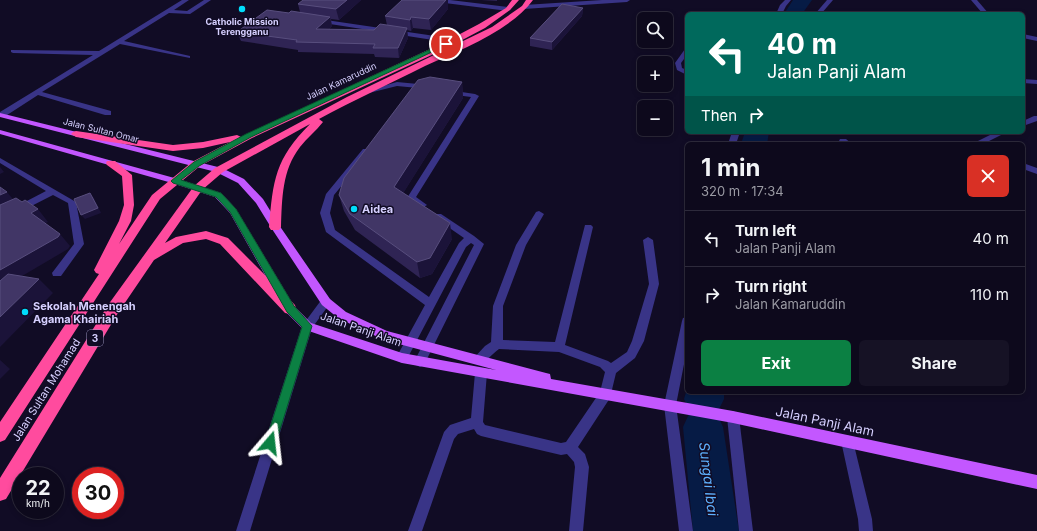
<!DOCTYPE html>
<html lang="en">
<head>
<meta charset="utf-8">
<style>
	:root { --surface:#0d091c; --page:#161225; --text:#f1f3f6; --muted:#9a9aa3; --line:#2d2a3b; --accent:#0b8043 }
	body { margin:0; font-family:Inter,sans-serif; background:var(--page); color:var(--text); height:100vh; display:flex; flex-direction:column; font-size:15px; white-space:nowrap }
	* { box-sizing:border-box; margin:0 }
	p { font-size:13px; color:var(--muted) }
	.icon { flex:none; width:22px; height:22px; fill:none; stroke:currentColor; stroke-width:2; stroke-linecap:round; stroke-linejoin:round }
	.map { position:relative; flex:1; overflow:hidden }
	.side { position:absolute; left:685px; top:142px; width:340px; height:252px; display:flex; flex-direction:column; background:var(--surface); border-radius:6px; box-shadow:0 2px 6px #0003,0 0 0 1px var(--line) }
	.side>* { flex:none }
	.guide { position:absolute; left:685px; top:12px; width:340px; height:122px; border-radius:6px; box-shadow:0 2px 6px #0003,0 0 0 1px var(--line); background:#00695c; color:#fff; overflow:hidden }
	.fabs { position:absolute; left:637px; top:12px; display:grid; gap:8px }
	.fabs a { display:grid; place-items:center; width:36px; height:36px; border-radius:6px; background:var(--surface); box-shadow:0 2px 6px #0003,0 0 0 1px var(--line); font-size:20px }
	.speed { position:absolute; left:12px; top:467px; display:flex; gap:8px; font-size:20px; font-weight:700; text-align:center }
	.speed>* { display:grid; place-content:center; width:52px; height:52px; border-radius:50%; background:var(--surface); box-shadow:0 2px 6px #0003,0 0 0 1px var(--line); line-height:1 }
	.speed small { font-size:10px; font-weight:400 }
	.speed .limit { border:6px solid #d22; background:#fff; color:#111 }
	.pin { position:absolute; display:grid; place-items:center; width:34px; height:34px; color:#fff; margin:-17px; border:2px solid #fff; border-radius:50%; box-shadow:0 1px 4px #0007 }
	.me { position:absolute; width:44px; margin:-22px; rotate:17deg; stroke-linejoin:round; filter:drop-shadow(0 0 3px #0008) }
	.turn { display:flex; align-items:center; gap:14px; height:84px; padding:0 16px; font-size:18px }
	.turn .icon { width:52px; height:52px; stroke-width:2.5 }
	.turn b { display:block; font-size:28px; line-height:34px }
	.then { display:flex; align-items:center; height:38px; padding:0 16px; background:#0003; gap:8px; font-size:15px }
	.round { display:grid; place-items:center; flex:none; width:42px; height:42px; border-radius:6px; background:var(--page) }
	.headline { display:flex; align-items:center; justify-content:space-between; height:68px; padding:0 16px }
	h1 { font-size:24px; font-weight:700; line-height:30px }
	.action { display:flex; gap:8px; margin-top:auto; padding:8px 16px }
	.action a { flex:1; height:46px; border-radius:6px; background:var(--accent); color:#fff; font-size:16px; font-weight:700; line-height:46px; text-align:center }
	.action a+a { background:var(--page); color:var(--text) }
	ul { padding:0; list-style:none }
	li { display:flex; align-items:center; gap:12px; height:56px; padding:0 16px; border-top:1px solid var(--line) }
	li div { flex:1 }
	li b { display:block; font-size:15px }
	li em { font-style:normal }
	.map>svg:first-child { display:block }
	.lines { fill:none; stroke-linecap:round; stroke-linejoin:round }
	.river { fill:#061b45; fill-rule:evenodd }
	.minor { fill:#393487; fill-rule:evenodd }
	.major { fill:#c357ff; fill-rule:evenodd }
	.highway { fill:#ff4b9e; fill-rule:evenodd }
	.wall { fill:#2f2454 }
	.shaded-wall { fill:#1b1339 }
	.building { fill:#413666; stroke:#584e7e }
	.route { fill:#0b8043; stroke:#07532c }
	.poi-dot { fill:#00ddfb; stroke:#110c25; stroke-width:1.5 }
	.labels { text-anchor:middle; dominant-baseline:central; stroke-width:3; stroke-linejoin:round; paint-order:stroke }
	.far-poi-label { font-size:9px; font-weight:bold; fill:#d6d0ff; stroke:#110c25 }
	.far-street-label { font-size:9px; fill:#d6d0ff; stroke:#110c25 }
	.shield { fill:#110c25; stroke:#9b95be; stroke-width:1 }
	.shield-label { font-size:10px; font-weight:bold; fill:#d6d0ff }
	.poi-label { font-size:11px; font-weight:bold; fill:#d6d0ff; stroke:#110c25; text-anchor:start }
	.street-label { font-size:11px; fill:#d6d0ff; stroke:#110c25 }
	.near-street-label { font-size:13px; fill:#d6d0ff; stroke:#110c25 }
	.near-water-label { font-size:14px; font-style:italic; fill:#5eb1ff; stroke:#110c25 }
</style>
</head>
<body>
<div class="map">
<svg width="1037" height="531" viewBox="0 0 1037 531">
	<rect width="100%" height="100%" fill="#110c25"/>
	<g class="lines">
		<g class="river">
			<path d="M793 0H812L802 14H784Z"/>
			<path d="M745 132H769L767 144H741Z"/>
			<path d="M687 389V392H724V399L718 411 714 413 717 414 723 427 739 531H693L683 427 689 414 693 412 690 411 684 399Z"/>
		</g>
		<g class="minor">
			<path d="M182 0H189L174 10 187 11 204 0H211L190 14 169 13 124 41 190 56V58L120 44 42 92 111 111V115H105L38 95 4 117H0V112L93 55 13 53 11 52V50L99 51Z"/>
			<path d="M434 0H450L508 7 511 9 508 11 437 2Z"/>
			<path d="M602 0H630L627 2 524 9 521 7 524 5Z"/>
			<path d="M785 0H791L786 6 782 14H776L780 5Z"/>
			<path d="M827 0H833L821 14H815Z"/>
			<path d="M971 0H977L989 14H983Z"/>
			<path d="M319 19 435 36 449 45 444 46 433 40 317 22V20Z"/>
			<path d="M1023 34 1037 37V41L1023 38Z"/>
			<path d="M687 48V55L681 63 682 68 687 70V75L677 70 675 63 685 49Z"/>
			<path d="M1023 79 1037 80V84L1023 83Z"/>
			<path d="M397 82 418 84 422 86 418 88 397 86 369 93 365 91Z"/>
			<path d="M448 90 475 94 479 96 416 197 427 205 422 208 407 198 471 97 448 94Z"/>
			<path d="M1034 116H1037V121L1023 126V121Z"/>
			<path d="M732 132H740L736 144H728Z"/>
			<path d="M996 132H1007L983 144H972Z"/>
			<path d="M840 139H846L852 144H842L839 141Z"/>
			<path d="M363 149H369L370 151 334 195 330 213 335 230 429 297 459 243 464 238 435 218 433 216 435 214H441L474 236 484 244 424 365 420 367 416 365 414 362 474 245 471 243 466 247 406 361 402 363 398 361 396 358 425 305 326 232 320 213 326 194Z"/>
			<path d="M0 158 76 202 84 244 61 276H53L52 273 74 244 68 203 53 195 0 222V215L46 191 0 163Z"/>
			<path d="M1023 163 1037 168V174L1023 169Z"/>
			<path d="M539 211 544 214 526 245 503 306V340L555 342 585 225H591L593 227 565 345 608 361 611 363 627 352 632 341 649 284 643 240 648 237 653 240 659 284 644 341 635 358 616 373 610 398 578 447 585 454 589 467 583 531H569L575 467 574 462 567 454 561 455 481 436 477 434 474 429 458 434 454 439 422 531H408L444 432 450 425 471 418 475 373 477 369 481 368 485 369 487 373 483 422 485 425 561 443 566 442 600 392 605 372 600 367 559 352 499 349C491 354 484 367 474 363L472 360 485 346 491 342 493 306 516 245 536 212Z"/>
			<path d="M326 298 330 299 331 302 312 328 250 531H236L302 326 322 299Z"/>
			<path d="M687 317V349L676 405 693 531H679L664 405 682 321 683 318Z"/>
			<path d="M733 411 737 413 739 417 753 531H739L727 417 729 413Z"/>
			<path d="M847 435 852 437 853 441 872 519 873 531H859L858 519 841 441 842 437Z"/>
		</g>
		<path class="major" d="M0 113 222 168 244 179 263 199 279 225 330 299 346 312 387 331 546 373 550 374 551 379 733 411 1037 475V489L733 423 402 363 303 329 286 312 230 213 215 197 172 183 0 134V130L178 179 221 193 236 209 294 306 311 323 402 353 496 370 384 340 338 318 322 305 272 229 256 203 238 183 216 172 0 117Z"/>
		<g class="highway">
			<path d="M512 0H519L510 10 485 28 449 47 252 138 200 166 160 199 5 440 0 442V422L99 274 96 273 94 270 119 221 124 205 122 176 107 165 106 163 107 161H115L132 175 134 205 131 221 119 244 152 195 192 162 230 142 203 148 173 151 76 137 71 134 73 132 76 131 173 145 203 142 237 135 241 137 443 43 479 24 506 8Z"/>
			<path d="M526 0H533C510 31 460 50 425 66 389 84 354 100 319 119L323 122C316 131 307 138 300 147 282 170 282 199 281 227L279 230H271L269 227C273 180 275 159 310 124L223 172 202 190 165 243 176 237 206 231 228 238 295 305 296 309 295 313 290 314 285 313 220 244 206 239 183 243 154 260 118 313 6 499 0 501V478L108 305 194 186 215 168 347 97 492 27 522 6Z"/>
		</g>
	</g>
	<g class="wall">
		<path d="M361 0 339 20 331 19 332 26 329 29 374 30 387 25 385 16 448 9 431 30 413 28 411 31 407 30 408 38 399 58 375 57 374 54 298 52V50L241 41 237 32 289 13 300 12 298 4Z"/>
		<path d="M481 0H497V1Z"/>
		<path d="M583 8 582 16 552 50 530 46V38Z"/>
		<path d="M462 82 463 98 403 193 452 239 432 274 420 278 355 230 344 211 339 195Z"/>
	</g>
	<g class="shaded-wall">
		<path d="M347 0H361L339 20 336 9Z"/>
		<path d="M446 0H448V9L431 30 429 19Z"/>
		<path d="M583 8 582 16 552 50V42Z"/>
		<path d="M330 17 332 26 318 39 316 29Z"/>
		<path d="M411 17 413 28 411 31 410 20Z"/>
		<path d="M407 28 408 38 399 58 398 48Z"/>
		<path d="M462 82 463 98 397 203 394 187Z"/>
		<path d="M0 167 4 172 0 174Z"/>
		<path d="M7 192 17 204 0 213V195Z"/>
		<path d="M90 193 94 198 101 213 85 219 81 215Z"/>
		<path d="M38 209 48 222 42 225 31 213Z"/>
		<path d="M450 223 452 239 432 274 420 278 417 262Z"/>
		<path d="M60 234 70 246 68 249 0 289V270Z"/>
		<path d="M39 279 53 293 0 347V317Z"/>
		<path d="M0 360 10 369 0 379Z"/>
	</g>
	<g class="building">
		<path d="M303 0H347L336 9 298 4Z"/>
		<path d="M402 0H446L429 19 411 17 410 20 385 16Z"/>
		<path d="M562 4 583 8 552 42 530 38Z"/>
		<path d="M267 10 289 13 291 11 330 17 316 29 374 30 380 24 407 28 398 48H373L375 44 296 42 297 40 237 32Z"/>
		<path d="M430 77 462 82 394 187 450 223 430 258 417 262 350 214 339 195 344 178 418 80Z"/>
		<path d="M0 187 7 192 0 195Z"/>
		<path d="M90 193 98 208 81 215 74 199Z"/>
		<path d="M16 198 22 202 25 200 38 209 31 213 60 234 58 237 0 270V205Z"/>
		<path d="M8 274 39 279 0 317V281Z"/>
	</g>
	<path class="route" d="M444 43 449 44 251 137 199 166 181 180 221 193 236 209 294 306 312 326 276 443 275 447 270 449 266 447 265 443 302 327 287 312 230 212 216 197 173 183 171 181 194 162 246 134Z"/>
	<g class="poi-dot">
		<circle cx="242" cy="9" r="4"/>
		<circle cx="354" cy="209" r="4"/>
		<circle cx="25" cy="312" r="4"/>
	</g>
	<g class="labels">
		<g class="far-poi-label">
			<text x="242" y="21">Catholic Mission<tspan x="242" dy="10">Terengganu</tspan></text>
		</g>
		<g class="far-street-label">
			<text transform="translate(341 81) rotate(-25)">Jalan Kamaruddin</text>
			<text transform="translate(101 130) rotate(14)">Jalan Sultan Omar</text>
		</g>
		<rect class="shield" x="87" y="330" width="16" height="16" rx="3"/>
		<g class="shield-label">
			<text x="95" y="338">3</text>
		</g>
		<g class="poi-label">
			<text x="362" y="209">Aidea</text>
			<text x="33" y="306">Sekolah Menengah<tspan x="33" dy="13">Agama Khairiah</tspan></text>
		</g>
		<g class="street-label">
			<text transform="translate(361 329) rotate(19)">Jalan Panji Alam</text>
			<text transform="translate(46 390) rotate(-58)">Jalan Sultan Mohamad</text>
		</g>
		<g class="near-street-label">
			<text transform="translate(825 421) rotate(12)">Jalan Panji Alam</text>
		</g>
		<g class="near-water-label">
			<text transform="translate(709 479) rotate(83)">Sungai Ibai</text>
		</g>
	</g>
</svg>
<div class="fabs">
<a><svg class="icon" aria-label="search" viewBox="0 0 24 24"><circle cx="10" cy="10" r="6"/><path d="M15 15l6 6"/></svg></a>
<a>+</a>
<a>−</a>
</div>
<div class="speed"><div>22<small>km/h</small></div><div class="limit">30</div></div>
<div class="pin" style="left:446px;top:44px;background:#d93025"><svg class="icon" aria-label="arrive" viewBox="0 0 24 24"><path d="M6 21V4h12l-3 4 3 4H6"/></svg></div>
<svg class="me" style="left:270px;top:443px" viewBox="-20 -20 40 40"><path d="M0-17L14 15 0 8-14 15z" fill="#0b8043" stroke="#fff" stroke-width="4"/></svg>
<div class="guide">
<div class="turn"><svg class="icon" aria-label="left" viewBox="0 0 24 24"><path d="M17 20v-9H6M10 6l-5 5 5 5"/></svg><div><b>40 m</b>Jalan Panji Alam</div></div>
<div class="then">Then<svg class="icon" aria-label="right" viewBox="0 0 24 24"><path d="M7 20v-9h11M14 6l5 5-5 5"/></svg></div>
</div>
<section class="side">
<div class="headline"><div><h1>1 min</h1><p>320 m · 17:34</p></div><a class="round" style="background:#d93025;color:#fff"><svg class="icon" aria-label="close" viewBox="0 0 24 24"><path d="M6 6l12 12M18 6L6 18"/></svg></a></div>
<ul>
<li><svg class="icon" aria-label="left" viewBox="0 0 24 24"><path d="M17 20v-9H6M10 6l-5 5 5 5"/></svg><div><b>Turn left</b><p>Jalan Panji Alam</p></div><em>40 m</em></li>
<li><svg class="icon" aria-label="right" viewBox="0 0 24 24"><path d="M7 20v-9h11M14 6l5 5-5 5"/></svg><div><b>Turn right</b><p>Jalan Kamaruddin</p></div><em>110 m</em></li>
</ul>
<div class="action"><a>Exit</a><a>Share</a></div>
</section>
</div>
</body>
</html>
